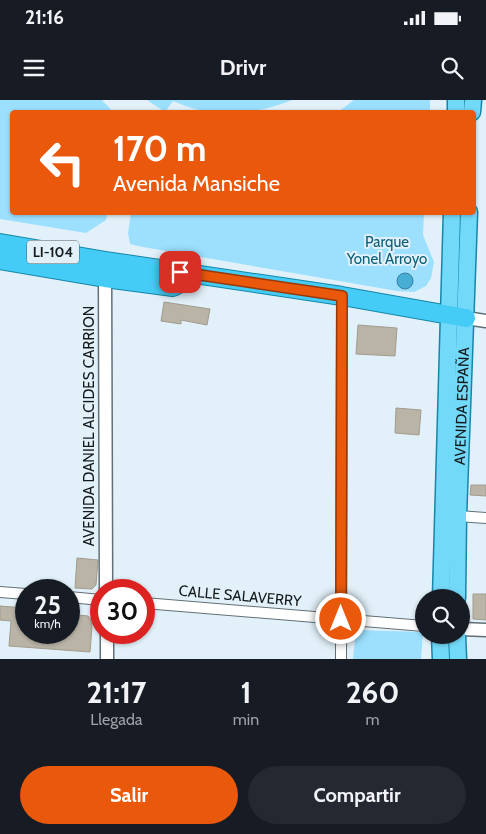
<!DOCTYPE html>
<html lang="es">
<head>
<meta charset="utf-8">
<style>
	:root { --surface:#171b24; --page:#242831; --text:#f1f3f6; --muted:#9ea1a6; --accent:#ea580c }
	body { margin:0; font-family:Cabin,sans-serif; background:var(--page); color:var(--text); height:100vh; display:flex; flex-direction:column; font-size:19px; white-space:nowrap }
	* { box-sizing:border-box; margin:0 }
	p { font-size:16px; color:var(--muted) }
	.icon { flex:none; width:28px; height:28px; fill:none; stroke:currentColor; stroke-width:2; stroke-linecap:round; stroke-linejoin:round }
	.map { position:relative; height:559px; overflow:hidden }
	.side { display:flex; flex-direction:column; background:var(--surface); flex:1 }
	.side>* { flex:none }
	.guide { position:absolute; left:10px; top:10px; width:466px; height:105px; border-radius:5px; box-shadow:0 1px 4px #0004; background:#ea580c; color:#fff; overflow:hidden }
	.tools { position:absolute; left:415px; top:489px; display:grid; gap:10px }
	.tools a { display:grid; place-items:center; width:55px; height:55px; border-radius:50%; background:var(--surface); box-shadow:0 1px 4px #0004; font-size:25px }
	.speed { position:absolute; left:15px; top:479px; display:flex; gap:10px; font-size:25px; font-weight:700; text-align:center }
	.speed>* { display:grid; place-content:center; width:65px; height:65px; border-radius:50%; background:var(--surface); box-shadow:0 1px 4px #0004; line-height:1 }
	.speed small { font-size:12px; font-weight:400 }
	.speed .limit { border:8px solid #d22; background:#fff; color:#111 }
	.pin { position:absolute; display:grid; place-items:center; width:42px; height:42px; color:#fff; margin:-21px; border-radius:10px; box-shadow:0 2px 8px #0006 }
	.me { position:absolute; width:55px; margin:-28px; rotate:0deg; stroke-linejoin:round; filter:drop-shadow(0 0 4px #0008) }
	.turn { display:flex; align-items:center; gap:18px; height:105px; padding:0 20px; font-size:22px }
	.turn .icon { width:65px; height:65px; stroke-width:2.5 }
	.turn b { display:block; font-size:35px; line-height:42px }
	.eta { display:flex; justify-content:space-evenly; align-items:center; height:85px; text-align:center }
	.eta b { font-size:30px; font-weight:700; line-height:35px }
	.button { display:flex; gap:10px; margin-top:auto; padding:10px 20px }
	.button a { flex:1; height:58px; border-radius:30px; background:var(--accent); color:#fff; font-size:20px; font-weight:700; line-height:58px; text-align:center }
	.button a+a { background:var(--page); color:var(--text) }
	.status { display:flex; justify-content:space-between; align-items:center; height:35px; padding:0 25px; background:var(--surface); direction:ltr }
	.status svg { height:14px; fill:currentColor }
	header { display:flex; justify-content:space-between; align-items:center; height:65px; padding:0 20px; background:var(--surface); font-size:22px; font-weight:700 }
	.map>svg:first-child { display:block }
	.green { fill:#9ce0fe }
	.water { fill:#48add5; stroke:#39819e }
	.building { fill:#bab4a7; stroke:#a29b8f }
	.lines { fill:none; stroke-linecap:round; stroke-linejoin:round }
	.minor-casing { stroke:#627076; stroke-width:12 }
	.tertiary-casing { stroke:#627076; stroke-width:15 }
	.primary-casing { stroke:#1686a9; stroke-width:19 }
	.trunk-casing { stroke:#1686a9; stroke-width:20 }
	.minor { stroke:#fff; stroke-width:10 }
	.tertiary { stroke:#fff; stroke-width:12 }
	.primary { stroke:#73d9f8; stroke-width:16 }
	.trunk { stroke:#44ccf6; stroke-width:18 }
	.route-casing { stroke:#983908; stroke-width:12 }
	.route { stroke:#ea580c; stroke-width:9 }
	.labels { text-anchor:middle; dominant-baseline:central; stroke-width:4; stroke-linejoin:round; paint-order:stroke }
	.shield { fill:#e2f1f9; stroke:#525b5f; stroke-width:1 }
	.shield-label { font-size:14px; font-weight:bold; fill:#151b1d }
	.park-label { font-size:15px; fill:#0b5e79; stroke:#e2f1f9 }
	.street-label { font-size:15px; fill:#151b1d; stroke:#e2f1f9 }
</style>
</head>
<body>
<div class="status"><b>21:16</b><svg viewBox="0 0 49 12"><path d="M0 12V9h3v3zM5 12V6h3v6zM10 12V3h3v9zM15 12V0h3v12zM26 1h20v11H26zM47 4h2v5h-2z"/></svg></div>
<header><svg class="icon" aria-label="menu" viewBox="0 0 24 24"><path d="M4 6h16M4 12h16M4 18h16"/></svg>Drivr<svg class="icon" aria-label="search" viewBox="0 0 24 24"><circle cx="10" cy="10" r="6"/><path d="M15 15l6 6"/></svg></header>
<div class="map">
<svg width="486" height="559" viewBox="0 0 486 559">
	<rect width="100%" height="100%" fill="#e2f1f9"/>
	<g class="green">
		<path d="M0 0H102L113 12H12V112L107 113 106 120 86 133 0 119Z"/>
		<path d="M147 0H292C263 12 230 17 199 10 190 8 181 4 173 1L165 12Z"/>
		<path d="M354 0H430V12H338Z"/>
		<path d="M131 113H424L423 135 434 162 431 178 426 186 414 192 397 191 143 147 130 144 128 133Z"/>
		<path d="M356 530 423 532 421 559H353Z"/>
	</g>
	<circle class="water" cx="405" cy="181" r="8"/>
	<g class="building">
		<path d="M164 202 210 209 207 225 181 220V224L161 221Z"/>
		<path d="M358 225 397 228 395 256 356 254Z"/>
		<path d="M396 308 421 310 419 335 395 333Z"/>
		<path d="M471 385H486V396L470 395Z"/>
		<path d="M77 458 98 460 96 485 92 489 75 488Z"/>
		<path d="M473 494H486V520L473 519Z"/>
		<path d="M0 506 26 508V532H69V525L77 526 78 515 88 516 91 520 92 527 90 552 9 546 11 521 0 520Z"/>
	</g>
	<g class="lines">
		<g class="minor-casing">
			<g id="minor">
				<path d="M458 416 486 418"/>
				<path d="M0 492 26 494"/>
				<path d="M69 497 101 500"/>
				<path d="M144 503 424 526"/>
				<path d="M341 559 342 196"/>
			</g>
		</g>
		<g class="tertiary-casing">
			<g id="tertiary">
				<path d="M105 170 106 490"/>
				<path d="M466 218 486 221"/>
				<path d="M461 529 486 530"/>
				<path d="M107 532V559"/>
			</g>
		</g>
		<g class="primary-casing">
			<g id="primary">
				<path d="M456 12V0"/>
				<path d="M472 12 473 0"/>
				<path d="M441 498 452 112"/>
				<path id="s1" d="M457 498 458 416 469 112"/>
				<path d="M440 535 441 559"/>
				<path d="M457 535 458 559"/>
			</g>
		</g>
		<g class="trunk-casing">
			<g id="trunk">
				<path d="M0 143 106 161 342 196 466 218"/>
				<path d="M0 160 105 178 173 187 196 175"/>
			</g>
		</g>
		<use href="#minor" class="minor"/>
		<use href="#tertiary" class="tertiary"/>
		<use href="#primary" class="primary"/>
		<use href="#trunk" class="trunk"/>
	</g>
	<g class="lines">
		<g class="route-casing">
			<path id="route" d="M180 172 342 196 341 519"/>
		</g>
		<use href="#route" class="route"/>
	</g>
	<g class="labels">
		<rect class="shield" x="27" y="140.5" width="52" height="23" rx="4"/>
		<g class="shield-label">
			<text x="53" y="152">LI-104</text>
		</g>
		<g class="park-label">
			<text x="387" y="142">Parque<tspan x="387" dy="17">Yonel Arroyo</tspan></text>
		</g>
		<g class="street-label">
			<text stroke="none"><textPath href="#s1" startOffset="192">AVENIDA ESPAÑA</textPath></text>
			<text transform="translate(89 326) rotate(-90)">AVENIDA DANIEL ALCIDES CARRION</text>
			<text transform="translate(240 496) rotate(5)">CALLE SALAVERRY</text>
		</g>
	</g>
</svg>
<div class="tools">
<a><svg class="icon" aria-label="search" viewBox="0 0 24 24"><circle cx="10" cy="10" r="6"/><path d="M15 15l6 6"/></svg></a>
</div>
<div class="speed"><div>25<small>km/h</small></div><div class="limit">30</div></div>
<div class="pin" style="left:180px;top:172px;background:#d93025"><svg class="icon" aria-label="arrive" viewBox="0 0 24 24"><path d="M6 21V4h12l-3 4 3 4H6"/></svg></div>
<svg class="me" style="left:341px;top:519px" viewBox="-20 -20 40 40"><circle r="17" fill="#ea580c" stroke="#fff" stroke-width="3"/><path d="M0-11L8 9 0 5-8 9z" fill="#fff"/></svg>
<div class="guide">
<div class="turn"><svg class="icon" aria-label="left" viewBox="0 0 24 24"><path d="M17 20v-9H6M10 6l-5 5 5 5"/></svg><div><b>170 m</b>Avenida Mansiche</div></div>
</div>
</div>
<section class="side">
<div class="eta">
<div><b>21:17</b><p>Llegada</p></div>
<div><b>1</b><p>min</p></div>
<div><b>260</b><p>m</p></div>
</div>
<div class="button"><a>Salir</a><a>Compartir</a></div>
</section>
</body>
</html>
